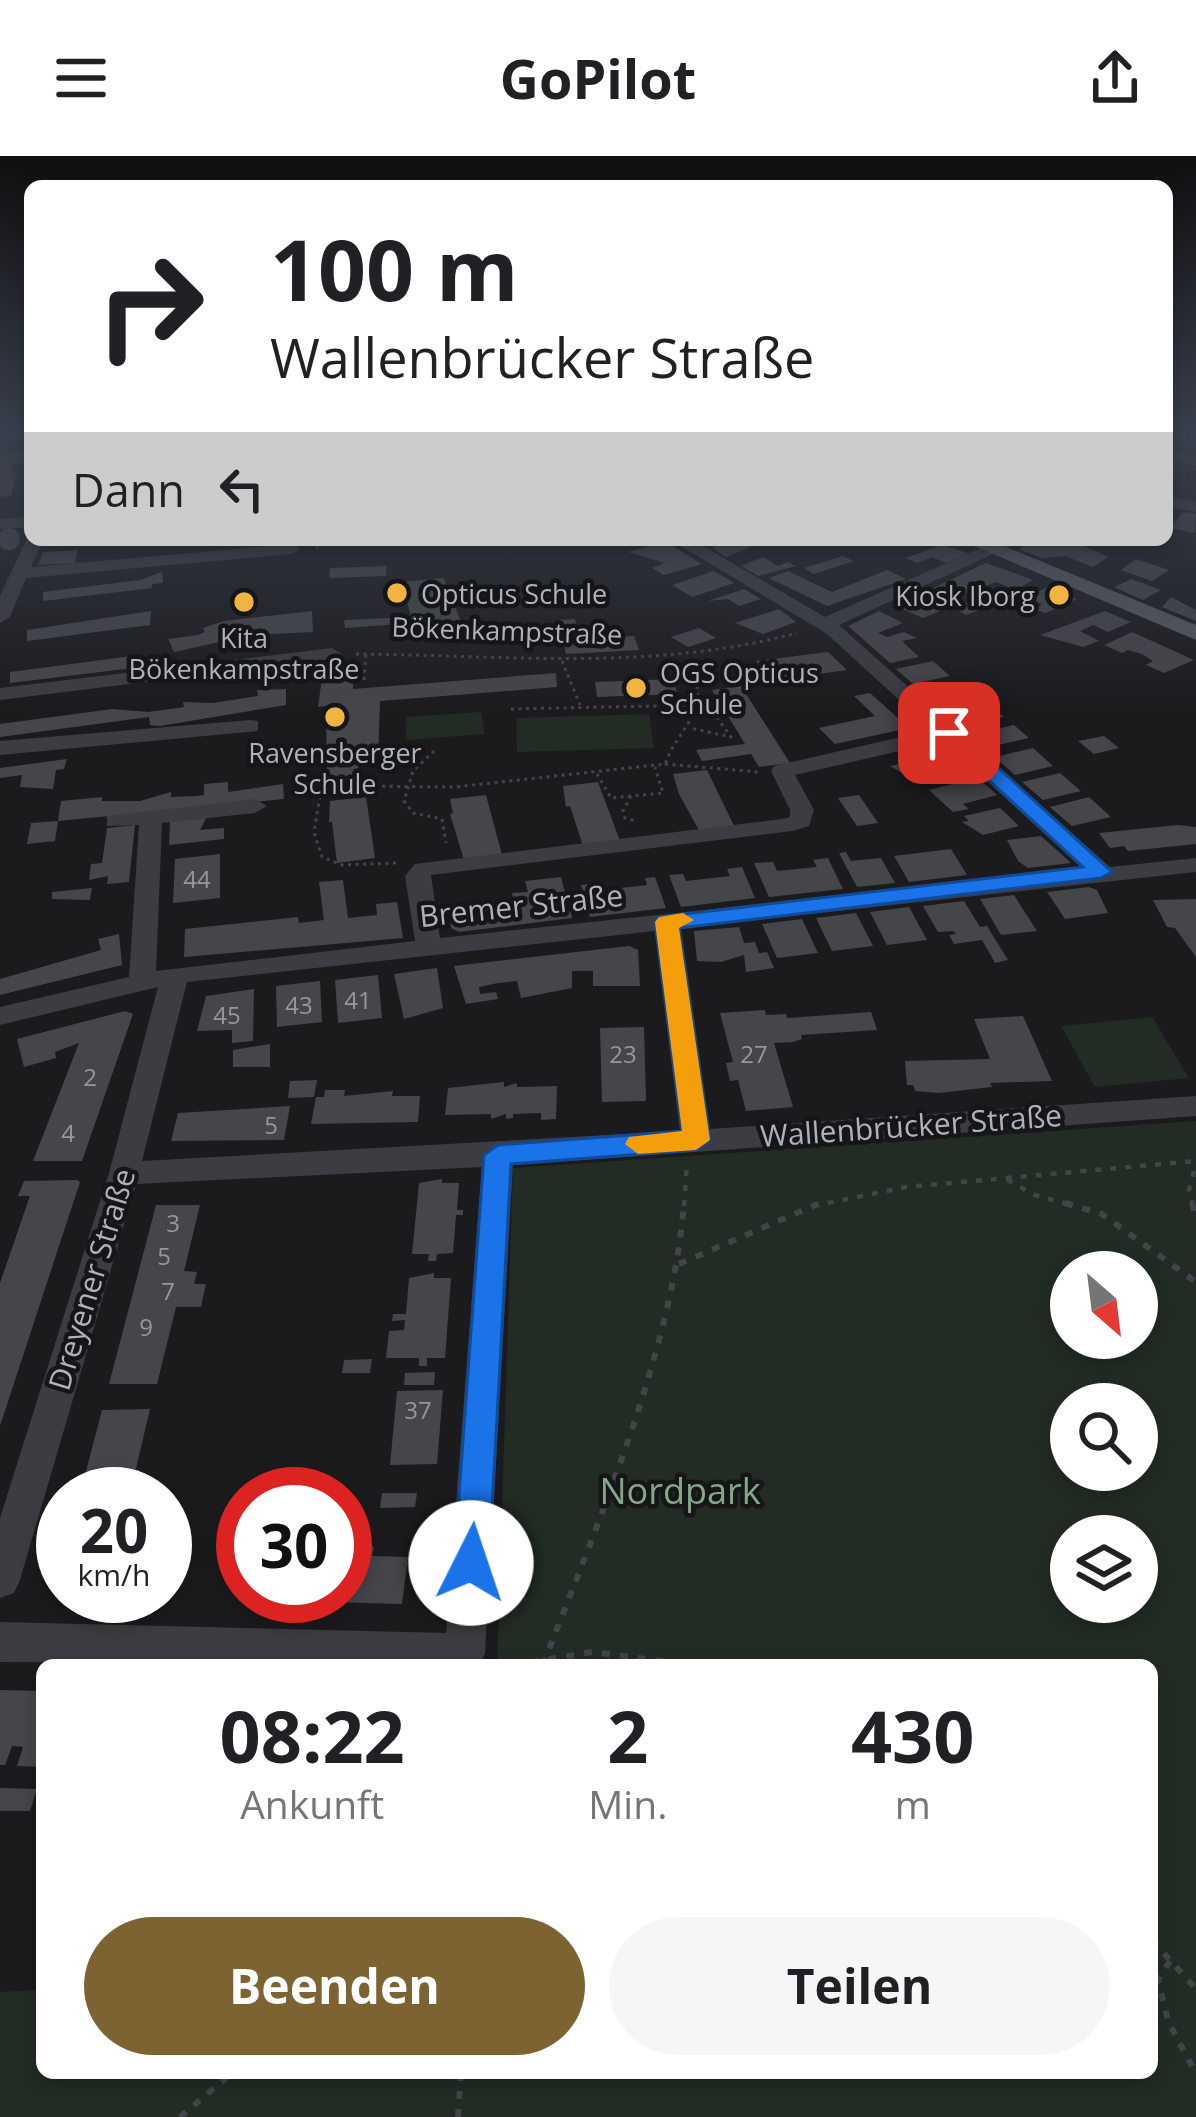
<!DOCTYPE html>
<html lang="de">
<head>
<meta charset="utf-8">
<style>
	:root { --surface:#fff; --page:#f6f6f6; --text:#202124; --muted:#757577; --accent:#7d6331 }
	body { margin:0; font-family:"Open Sans",sans-serif; background:var(--page); color:var(--text); height:100vh; display:flex; flex-direction:column; font-size:45px; white-space:nowrap }
	* { box-sizing:border-box; margin:0 }
	p { font-size:39px; color:var(--muted) }
	.icon { flex:none; width:66px; height:66px; fill:none; stroke:currentColor; stroke-width:2; stroke-linecap:round; stroke-linejoin:round }
	.map { position:relative; flex:1; overflow:hidden }
	.details { position:absolute; left:36px; top:1503px; width:1122px; height:420px; display:flex; flex-direction:column; background:var(--surface); border-radius:18px; box-shadow:0 6px 18px #0003 }
	.details>* { flex:none }
	.banner { position:absolute; left:24px; top:24px; width:1149px; height:366px; border-radius:18px; box-shadow:0 6px 18px #0003; background:#fff; color:var(--text); overflow:hidden }
	.needle { width:78px; rotate:152deg }
	.controls { position:absolute; left:1050px; top:1095px; display:grid; gap:24px }
	.controls a { display:grid; place-items:center; width:108px; height:108px; border-radius:50%; background:var(--surface); box-shadow:0 6px 18px #0003; font-size:60px }
	.speed { position:absolute; left:36px; top:1311px; display:flex; gap:24px; font-size:60px; font-weight:700; text-align:center }
	.speed>* { display:grid; place-content:center; width:156px; height:156px; border-radius:50%; background:var(--surface); box-shadow:0 6px 18px #0003; line-height:1 }
	.speed small { font-size:30px; font-weight:400 }
	.speed .limit { border:18px solid #d22; background:#fff; color:#111 }
	.pin { position:absolute; display:grid; place-items:center; width:102px; height:102px; color:#fff; margin:-51px; border-radius:24px; box-shadow:0 6px 18px #0006 }
	.me { position:absolute; width:132px; margin:-66px; rotate:4deg; stroke-linejoin:round; filter:drop-shadow(0 0 9px #0008) }
	.turn { display:flex; align-items:center; gap:42px; height:252px; padding:0 48px; font-size:54px }
	.turn .icon { width:156px; height:156px; stroke-width:2.5 }
	.turn b { display:block; font-size:84px; line-height:102px }
	.then { display:flex; align-items:center; height:114px; padding:0 48px; background:#0003; gap:24px; font-size:45px }
	.eta { display:flex; justify-content:space-evenly; align-items:center; height:204px; text-align:center }
	.eta b { font-size:72px; font-weight:700; line-height:84px }
	.cta { display:flex; gap:24px; margin-top:auto; padding:24px 48px }
	.cta a { flex:1; height:138px; border-radius:72px; background:var(--accent); color:#fff; font-size:48px; font-weight:700; line-height:138px; text-align:center }
	.cta a+a { background:var(--page); color:var(--text) }
	header { display:flex; justify-content:space-between; align-items:center; height:156px; padding:0 48px; background:var(--surface); font-size:54px; font-weight:700 }
	.map>svg:first-child { display:block }
	.green { fill:#222b24; fill-rule:evenodd }
	.building { fill:#45464a }
	.lines { fill:none; stroke-linecap:round; stroke-linejoin:round }
	.path-far2 { stroke:#424449; stroke-width:3; stroke-dasharray:3 4.5; stroke-linecap:butt }
	.path-far1 { stroke:#424449; stroke-width:4.5; stroke-dasharray:6 9; stroke-linecap:butt }
	.path { stroke:#424449; stroke-width:6; stroke-dasharray:8 10; stroke-linecap:butt }
	.minor { fill:#3c3d42; fill-rule:evenodd }
	.major { fill:#585a61; fill-rule:evenodd }
	.route { fill:#1a73e8; stroke:#114b97; stroke-width:3 }
	.slow { fill:#f59e0b }
	.poi-dot { fill:#efb441; stroke:#161618; stroke-width:4.5 }
	.labels { text-anchor:middle; dominant-baseline:central; stroke-width:9; stroke-linejoin:round; paint-order:stroke }
	.number-label { font-size:24px; fill:#9497a0 }
	.far-poi-label { font-size:27px; fill:#aeb2bc; stroke:#161618; text-anchor:start }
	.far-street-label { font-size:27px; fill:#aeb2bc; stroke:#161618 }
	.street-label { font-size:30px; fill:#aeb2bc; stroke:#161618 }
	.near-park-label { font-size:36px; fill:#85a687; stroke:#161618 }
</style>
</head>
<body>
<header><svg class="icon" aria-label="menu" viewBox="0 0 24 24"><path d="M4 6h16M4 12h16M4 18h16"/></svg>GoPilot<svg class="icon" aria-label="share" viewBox="0 0 24 24"><path d="M12 15V3M7 8l5-5 5 5M5 13v7h14v-7"/></svg></header>
<div class="map">
<svg width="1196" height="1961" viewBox="0 0 1196 1961">
	<rect width="100%" height="100%" fill="#1b1b1d"/>
	<g class="green">
		<path d="M481 556 485 578 407 584 405 561Z"/>
		<path d="M649 558 654 592 517 596 516 562Z"/>
		<path d="M1152 861 1189 922 1095 931 1061 870Z"/>
		<path d="M1196 965V1961H0V1836L42 1834V1917H1152V1509H497L513 1012ZM1137 1116V1182H1071V1116ZM1137 1248V1314H1071V1248ZM1137 1380V1446H1071V1380Z"/>
	</g>
	<g class="building">
		<path d="M0 280H11L6 297 30 295V307L13 309 11 317H17L11 340 0 341Z"/>
		<path d="M1182 356 1196 358 1194 377 1171 372Z"/>
		<circle cx="9" cy="383" r="11"/>
		<path d="M731 384H753L760 387 726 401 712 392Z"/>
		<path d="M1038 384 1050 389 1071 384 1108 401 1093 411 1065 400 1041 402 1019 393Z"/>
		<path d="M665 386 682 396 702 408 664 419 652 412 665 407 628 396Z"/>
		<path d="M942 389 968 397 946 407 932 401 917 407 905 402Z"/>
		<path d="M78 394 75 407 38 409 43 396Z"/>
		<path d="M843 400 854 405 814 418 804 412Z"/>
		<path d="M763 401 778 410 788 406 796 410 758 420 741 410Z"/>
		<path d="M1136 403 1169 414 1152 425 1121 414Z"/>
		<path d="M986 407 1033 424 1016 434 996 426 952 442 931 433Z"/>
		<path d="M387 410 386 420 329 422 330 412Z"/>
		<path d="M887 414 906 423 827 450 769 422 788 415 832 436Z"/>
		<path d="M714 415 734 427 692 441 672 429Z"/>
		<path d="M162 416 163 427 152 428V432L43 445V436L140 424Z"/>
		<path d="M444 422 464 474 416 478 413 467 345 472 344 464 411 461 402 426Z"/>
		<path d="M1131 423 1161 434 1143 444 1114 431Z"/>
		<path d="M1048 431 1077 443 1046 457 1036 454 1042 448 1026 441Z"/>
		<path d="M744 433 761 443 739 450 728 443 708 445Z"/>
		<path d="M992 437 1026 448 1011 454 997 447 966 459 954 452Z"/>
		<path d="M915 440 944 453 923 462 893 449Z"/>
		<path d="M1171 441 1196 454V465L1162 451Z"/>
		<path d="M779 453 796 466 763 478 735 467Z"/>
		<path d="M151 455 150 469 27 485V474Z"/>
		<path d="M312 455 313 476 251 479 174 496 168 483 198 479 205 476 203 472 224 465Z"/>
		<path d="M879 455 903 467 878 477 887 481 904 476 917 482 902 485 919 501 890 507 848 470Z"/>
		<path d="M1105 455 1131 466 1108 476 1093 469 1080 475 1099 485 1083 491 1040 479Z"/>
		<path d="M575 463 580 484 634 480 639 494 566 498 558 464Z"/>
		<path d="M487 472 518 473 516 483 485 482Z"/>
		<path d="M699 472 716 482 688 491 671 481Z"/>
		<path d="M1132 476 1161 489 1194 504 1164 517 1146 509 1153 505 1142 498 1128 494 1122 497 1104 489Z"/>
		<path d="M828 496 847 514 775 524 756 505Z"/>
		<path d="M132 500 133 512 10 527V516Z"/>
		<path d="M933 505 950 520 913 528 896 513Z"/>
		<path d="M353 512V533L556 517 557 531 380 545 378 603 358 604 359 623 327 625 326 550 318 551 323 514Z"/>
		<path d="M674 523 677 538 597 541 595 526Z"/>
		<path d="M956 526 974 541 936 549 919 534Z"/>
		<path d="M741 530 790 607 759 611 751 598 702 605 696 594 745 588 712 534Z"/>
		<path d="M286 533V549L160 570 150 569 149 561 0 581V568L112 553 148 556 184 551 183 546 213 547 258 540 257 534Z"/>
		<path d="M870 537 909 572 835 588 819 572 875 560 854 540Z"/>
		<path d="M990 549 1004 561 983 566 987 570 992 574 1014 569 1029 582 985 592 948 558Z"/>
		<path d="M1104 580 1119 592 1094 598 1078 585Z"/>
		<path d="M1033 592 1053 610 1015 619 995 601Z"/>
		<path d="M947 597 967 611 914 624 890 610Z"/>
		<path d="M67 603 64 613 56 614 53 633 20 631 22 619 0 622V612Z"/>
		<path d="M707 614 735 672 700 676 679 638 673 618Z"/>
		<path d="M1060 617 1081 635 1043 644 1022 626Z"/>
		<path d="M978 622 997 639 963 648 969 653 953 656 929 634Z"/>
		<path d="M228 626V636L283 628 284 643 58 665 61 645 102 641V645H140L171 636V641L196 640 204 639V628Z"/>
		<path d="M598 626 620 685 583 690 570 650 566 651 563 630Z"/>
		<path d="M486 639 502 699 464 704 450 658 453 657 450 643Z"/>
		<path d="M859 639 878 667 857 670 838 642Z"/>
		<path d="M366 641 375 702 337 707 332 666H329L330 645Z"/>
		<path d="M1089 641 1111 661 1072 670 1050 651Z"/>
		<path d="M1000 652 1019 670 983 679 962 666 969 665 964 660Z"/>
		<path d="M206 662 200 674 224 672V683L169 689 170 665Z"/>
		<path d="M58 665 55 685 27 688 31 667Z"/>
		<path d="M135 669 129 726 107 728 108 720 89 724 91 708 102 707 107 672Z"/>
		<path d="M1178 669 1196 671V688L1128 695 1124 690 1110 692 1099 677Z"/>
		<path d="M1041 680 1071 707 1028 712 1018 705 1007 684Z"/>
		<path d="M951 693 967 719 909 726 894 700Z"/>
		<path d="M846 696 851 705 881 702 895 727 857 731 839 697Z"/>
		<path d="M220 698V742L173 747 175 703Z"/>
		<path d="M828 702 843 733 769 741 754 707 773 706 777 715 817 711 813 704Z"/>
		<path d="M742 711 755 742 681 751 669 719 683 718 686 725 730 720 727 713Z"/>
		<path d="M561 721 565 737H559L562 750 569 749 572 762 459 776 451 772 449 756 514 748 512 737 528 736 525 725Z"/>
		<path d="M655 721 666 752 590 761 581 729 595 727 597 735 620 732 647 729 645 722Z"/>
		<path d="M343 724 348 762 377 759 376 748 397 746 403 782 184 801 185 773 298 761 299 767 324 764 319 726Z"/>
		<path d="M1089 731 1097 734 1108 757 1065 763 1047 736Z"/>
		<path d="M92 732 90 744 52 743V736Z"/>
		<path d="M1014 739 1037 775 1001 779 980 743Z"/>
		<path d="M1196 743V801L1175 772 1167 771 1153 744Z"/>
		<path d="M964 745 980 771 987 770 1008 804 995 807 982 784 954 788 949 779 956 778 953 775 938 776 923 750Z"/>
		<path d="M909 751 927 784 887 789 870 756Z"/>
		<path d="M856 757 873 790 832 795 816 762Z"/>
		<path d="M802 763 818 797 777 802 762 768Z"/>
		<path d="M739 771 744 787 755 786 759 797 767 796 774 812 746 816 744 799 721 806 697 805 694 775Z"/>
		<path d="M119 778 122 809 0 839V823L101 794 98 783Z"/>
		<path d="M629 790 638 794 640 830H593V815H572V832L521 842 517 825 498 827 479 831 480 838 496 836 498 843 466 848 454 810Z"/>
		<path d="M437 812 443 852 404 863 394 818Z"/>
		<path d="M378 819 382 862 338 867 335 824Z"/>
		<path d="M320 825 322 866 277 871 276 830Z"/>
		<path d="M254 833 253 885 232 887V874L197 875 206 840Z"/>
		<path d="M765 854 766 859 786 858 787 862 871 856 877 874 801 879 802 883 793 886 774 887 793 951 746 955 738 924 730 925 726 907 733 906 720 857Z"/>
		<path d="M125 855 133 858 82 1005H33L79 887 55 896 56 902 24 911 17 883Z"/>
		<path d="M1023 860 1052 925 990 927 992 931 939 937 915 935 913 929H907L905 905 990 903 974 863Z"/>
		<path d="M644 871 646 945 602 946 600 872Z"/>
		<path d="M270 888V911H233V894Z"/>
		<path d="M317 924 314 941 288 942 290 925Z"/>
		<path d="M504 926V931L517 927V931L557 930 556 963 541 964V957L513 958V962L506 963V958L491 963V958L445 959 448 932Z"/>
		<path d="M325 934H345L344 940 393 935 392 940H420L418 966 311 968 316 941H324Z"/>
		<path d="M290 950 284 984 171 985 178 957Z"/>
		<path d="M442 1023V1027H459L457 1054H463V1059H456L453 1097 437 1098 436 1105H428L429 1098H412L419 1027Z"/>
		<path d="M77 1024 80 1026 0 1270V1127L30 1040H18L24 1025Z"/>
		<path d="M156 1049H200L184 1115 197 1116 194 1128H206L201 1151H176L157 1228H109Z"/>
		<path d="M434 1117V1122H451L445 1202H427V1210H419V1202H386L389 1175 404 1174 405 1164 392 1165 393 1158H406L409 1122Z"/>
		<path d="M372 1203 370 1217H342L344 1204Z"/>
		<path d="M435 1216 434 1229H404L405 1217Z"/>
		<path d="M443 1234 437 1308 390 1309 397 1235Z"/>
		<path d="M150 1253 130 1338H80L102 1254Z"/>
		<path d="M382 1337H417L415 1351 380 1352Z"/>
		<path d="M345 1390 374 1391 372 1400 408 1401 402 1448 256 1444 257 1440H345Z"/>
		<path d="M0 1534 42 1535V1611L17 1610 23 1591 12 1590 5 1609H0Z"/>
		<path d="M0 1632 37 1633 30 1655H0Z"/>
	</g>
	<g class="lines">
		<g class="path-far2">
			<path d="M316 392 328 384"/>
			<path d="M356 498C505 499 651 516 797 477"/>
			<path d="M562 505 580 549"/>
			<path d="M364 524 366 498"/>
			<path d="M511 553 700 549 716 560 731 581 690 572"/>
			<path d="M434 595 413 615 404 645 413 657 442 663 446 687"/>
			<path d="M665 608 759 616"/>
			<path d="M597 618 611 642 663 637 655 611"/>
			<path d="M631 640 623 655 625 662 635 665"/>
			<path d="M396 707 342 709 322 701 314 676 320 639 360 630 455 631 665 608C677 575 704 561 696 523"/>
		</g>
		<g class="path-far1">
			<path d="M1007 1024 1035 1039 1075 1050"/>
			<path d="M684 1050 687 1008"/>
			<path d="M813 1050 906 1031 1196 1005"/>
			<path d="M1193 1050 1189 1034 1196 1006"/>
		</g>
		<g class="path">
			<path d="M1065 1047 1102 1058 1196 1126"/>
			<path d="M1192 1047 1196 1062"/>
			<path d="M679 1108 820 1047"/>
			<path d="M513 1509 592 1496 693 1509"/>
			<path d="M543 1509C597 1368 672 1197 684 1047"/>
			<path d="M1152 1784 1196 1833"/>
			<path d="M1170 1805 1158 1824 1168 1865 1196 1918"/>
			<path d="M180 1961 232 1917"/>
			<path d="M458 1961 461 1917"/>
		</g>
		<g class="minor">
			<path d="M1167 294 1196 300V310L1167 304Z"/>
			<path d="M1167 340 1196 346V356L1167 350Z"/>
			<path d="M30 361V371L0 373V363Z"/>
			<path d="M28 380 43 384 31 411 292 388 301 393 292 398 26 422 10 461 0 467V440Z"/>
			<path d="M671 384H693L825 461 999 384H1023L839 469 1110 711 1196 702V716L681 772 710 973 1196 940V960L513 1009 485 1497 480 1509 0 1506V1466L446 1477 482 1011 136 1028 20 1424 14 1437 0 1442V1362L109 1017 158 831 0 869V851L129 821 139 669 107 670V660L255 643 267 650 255 657 162 667 156 815 415 785 405 720 415 708 782 663 790 661V654L771 615 774 610 932 574 827 478ZM943 585 1084 714 440 782 431 719 792 675 809 670 814 654 795 619ZM655 775 680 975 142 1005 187 826Z"/>
			<path d="M332 492 342 498 339 502 0 544V532Z"/>
			<path d="M250 564 258 565V575L0 599V585Z"/>
		</g>
		<path class="major" d="M960 384H989L1196 469V484Z"/>
	</g>
	<linearGradient id="sky" x2="0" y2="1"><stop stop-color="#0f0f10"/><stop offset="0.5" stop-color="#393f4c"/><stop offset="1" stop-color="#393f4c" stop-opacity="0"/></linearGradient>
	<rect width="1196" height="555" fill="url(#sky)"/>
	<path class="route" d="M942 573H956L1112 716 1101 722 679 772 710 984 696 994 511 1008 489 1407 484 1418 471 1423 459 1418 454 1407 484 999 498 989 682 975 655 766 659 761 1083 711 942 581Z"/>
	<path class="slow" d="M683 757 694 764 679 772 710 984 696 994 638 998 625 988 629 981 682 975 655 766 659 761Z"/>
	<g class="poi-dot">
		<circle cx="397" cy="437" r="12"/>
		<circle cx="1059" cy="439" r="12"/>
		<circle cx="244" cy="446" r="12"/>
		<circle cx="636" cy="532" r="12"/>
		<circle cx="335" cy="561" r="12"/>
	</g>
	<g class="labels">
		<g class="number-label">
			<text x="197" y="722">44</text>
			<text x="358" y="843">41</text>
			<text x="299" y="848">43</text>
			<text x="227" y="858">45</text>
			<text x="623" y="897">23</text>
			<text x="754" y="897">27</text>
			<text x="90" y="920">2</text>
			<text x="271" y="968">5</text>
			<text x="68" y="976">4</text>
			<text x="173" y="1066">3</text>
			<text x="164" y="1099">5</text>
			<text x="168" y="1134">7</text>
			<text x="146" y="1170">9</text>
			<text x="418" y="1253">37</text>
		</g>
		<g class="far-poi-label">
			<text x="421" y="437">Opticus Schule</text>
			<text x="1035" y="439" text-anchor="end">Kiosk Iborg</text>
			<text x="244" y="481" text-anchor="middle">Kita<tspan x="244" dy="31">Bökenkampstraße</tspan></text>
			<text x="660" y="516">OGS Opticus<tspan x="660" dy="31">Schule</tspan></text>
			<text x="335" y="596" text-anchor="middle">Ravensberger<tspan x="335" dy="31">Schule</tspan></text>
		</g>
		<g class="far-street-label">
			<text transform="translate(507 474) rotate(2)">Bökenkampstraße</text>
		</g>
		<g class="street-label">
			<text transform="translate(521 749) rotate(-6)">Bremer Straße</text>
			<text transform="translate(911 969) rotate(-4)">Wallenbrücker Straße</text>
			<text transform="translate(91 1123) rotate(-73)">Dreyener Straße</text>
		</g>
		<g class="near-park-label">
			<text x="680" y="1334">Nordpark</text>
		</g>
	</g>
</svg>
<div class="controls">
<a><svg class="needle" viewBox="-14 -14 28 28"><path d="M0-13l5 13h-10z" fill="#e53935"/><path d="M0 13l5-13h-10z" fill="#757577"/></svg></a>
<a><svg class="icon" aria-label="search" viewBox="0 0 24 24"><circle cx="10" cy="10" r="6"/><path d="M15 15l6 6"/></svg></a>
<a><svg class="icon" aria-label="layers" viewBox="0 0 24 24"><path d="M12 4l9 5-9 5-9-5zM3 14l9 5 9-5"/></svg></a>
</div>
<div class="speed"><div>20<small>km/h</small></div><div class="limit">30</div></div>
<div class="pin" style="left:949px;top:577px;background:#d93025"><svg class="icon" aria-label="arrive" viewBox="0 0 24 24"><path d="M6 21V4h12l-3 4 3 4H6"/></svg></div>
<svg class="me" style="left:471px;top:1407px" viewBox="-20 -20 40 40"><circle r="19" fill="#fff"/><path d="M0-13L10 11 0 6-10 11z" fill="#1a73e8"/></svg>
<div class="banner">
<div class="turn"><svg class="icon" aria-label="right" viewBox="0 0 24 24"><path d="M7 20v-9h11M14 6l5 5-5 5"/></svg><div><b>100 m</b>Wallenbrücker Straße</div></div>
<div class="then">Dann<svg class="icon" aria-label="left" viewBox="0 0 24 24"><path d="M17 20v-9H6M10 6l-5 5 5 5"/></svg></div>
</div>
<section class="details">
<div class="eta">
<div><b>08:22</b><p>Ankunft</p></div>
<div><b>2</b><p>Min.</p></div>
<div><b>430</b><p>m</p></div>
</div>
<div class="cta"><a>Beenden</a><a>Teilen</a></div>
</section>
</div>
</body>
</html>
